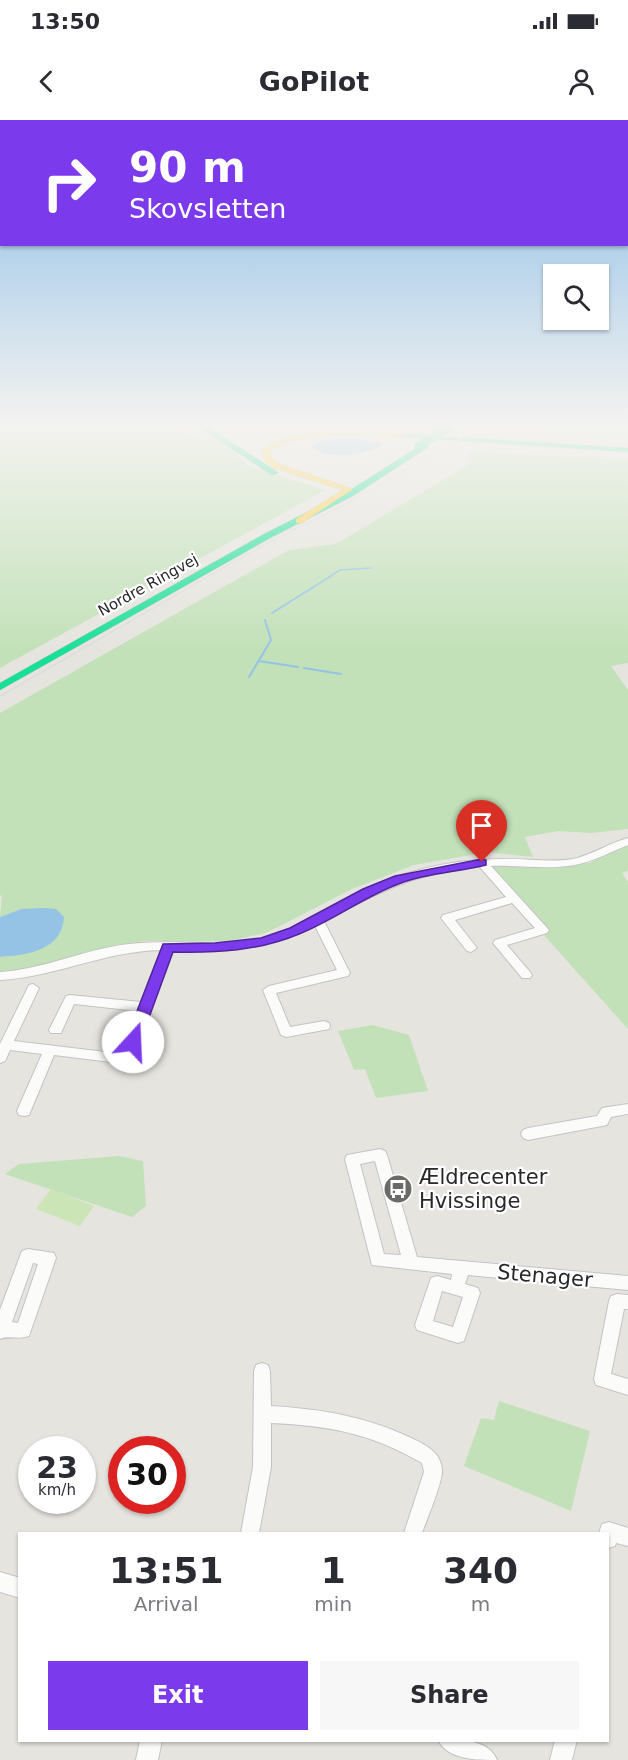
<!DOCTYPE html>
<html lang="en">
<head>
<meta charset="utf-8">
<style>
	:root { --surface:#fff; --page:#f7f7f7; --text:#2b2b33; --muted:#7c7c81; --accent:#7c3aed }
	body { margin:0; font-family:"DejaVu Sans",sans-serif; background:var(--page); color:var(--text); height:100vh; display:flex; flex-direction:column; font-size:22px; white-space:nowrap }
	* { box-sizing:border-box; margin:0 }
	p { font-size:20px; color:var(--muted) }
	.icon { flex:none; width:33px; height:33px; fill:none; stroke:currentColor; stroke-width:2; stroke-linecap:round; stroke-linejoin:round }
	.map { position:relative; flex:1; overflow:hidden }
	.panel { position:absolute; left:18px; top:1412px; width:591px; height:210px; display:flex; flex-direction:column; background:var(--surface); border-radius:0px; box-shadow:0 2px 4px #0004 }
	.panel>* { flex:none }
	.guide { position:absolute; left:0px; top:0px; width:628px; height:126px; box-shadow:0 2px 4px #0004; background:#7c3aed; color:#fff; overflow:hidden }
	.fabs { position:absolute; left:543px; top:144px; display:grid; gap:12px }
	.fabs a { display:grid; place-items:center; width:66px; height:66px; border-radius:0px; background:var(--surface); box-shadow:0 2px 4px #0004; font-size:30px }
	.speed { position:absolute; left:18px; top:1316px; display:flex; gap:12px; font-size:30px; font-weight:700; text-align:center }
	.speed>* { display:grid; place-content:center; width:78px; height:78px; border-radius:50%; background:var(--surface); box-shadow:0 2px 4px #0004; line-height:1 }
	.speed small { font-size:15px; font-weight:400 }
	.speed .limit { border:9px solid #d22; background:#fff; color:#111 }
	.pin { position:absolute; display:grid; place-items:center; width:51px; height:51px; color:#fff; margin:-62px -26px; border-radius:50% 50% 50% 0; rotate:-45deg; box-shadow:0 0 6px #0007 }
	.pin .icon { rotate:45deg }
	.me { position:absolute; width:66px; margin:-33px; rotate:20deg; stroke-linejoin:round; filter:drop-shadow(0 0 4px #0008) }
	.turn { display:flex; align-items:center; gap:21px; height:126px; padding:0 30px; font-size:27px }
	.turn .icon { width:78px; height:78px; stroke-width:2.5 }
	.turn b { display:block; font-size:42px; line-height:51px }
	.eta { display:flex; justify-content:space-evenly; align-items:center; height:102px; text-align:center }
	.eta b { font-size:36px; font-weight:800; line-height:42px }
	.primary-button { display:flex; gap:12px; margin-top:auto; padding:12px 30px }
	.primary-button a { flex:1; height:69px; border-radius:0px; background:var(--accent); color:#fff; font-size:24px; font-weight:800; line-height:69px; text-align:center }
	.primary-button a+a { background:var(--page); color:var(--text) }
	.status { display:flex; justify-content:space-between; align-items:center; height:42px; padding:0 30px; background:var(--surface); direction:ltr }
	.status svg { height:16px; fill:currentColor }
	header { display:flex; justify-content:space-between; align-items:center; height:78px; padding:0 30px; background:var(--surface); font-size:27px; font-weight:800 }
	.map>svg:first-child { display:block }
	.green { fill:#c2e1b8 }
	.pitch { fill:#cce5b6 }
	.water { fill:#94c3e5 }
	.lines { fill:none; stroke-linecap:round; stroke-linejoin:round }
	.stream-far1 { stroke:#94c3e5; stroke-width:1.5 }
	.stream { stroke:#94c3e5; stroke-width:2 }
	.street-casing { stroke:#c4c3c3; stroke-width:2 }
	.fast-casing { stroke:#c3c2c0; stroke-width:1 }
	.slow-casing { stroke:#c3c2c0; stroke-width:1 }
	.street { fill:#fbfbfa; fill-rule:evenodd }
	.fast { fill:#16e098; fill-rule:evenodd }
	.slow { fill:#ffcf43; fill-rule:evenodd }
	.tram { stroke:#dddcdd; stroke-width:1.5 }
	.fast-bridge-casing { stroke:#c3c2c0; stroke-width:8; stroke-linecap:butt }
	.fast-bridge { stroke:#16e098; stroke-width:8 }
	.route { fill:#7c3aed; stroke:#51269a; stroke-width:1.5 }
	.labels { text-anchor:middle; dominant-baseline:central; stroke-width:4.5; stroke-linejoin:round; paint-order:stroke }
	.far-street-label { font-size:15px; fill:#282828; stroke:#fff }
	.near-poi-label { font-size:21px; fill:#282828; stroke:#fff; text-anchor:start }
	.near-street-label { font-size:21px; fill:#282828; stroke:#fff }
</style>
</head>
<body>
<div class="status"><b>13:50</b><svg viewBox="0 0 49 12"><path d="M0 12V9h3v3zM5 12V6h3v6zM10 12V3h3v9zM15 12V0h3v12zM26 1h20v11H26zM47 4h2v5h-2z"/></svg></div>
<header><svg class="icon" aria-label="back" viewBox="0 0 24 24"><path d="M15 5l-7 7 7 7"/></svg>GoPilot<svg class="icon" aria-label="person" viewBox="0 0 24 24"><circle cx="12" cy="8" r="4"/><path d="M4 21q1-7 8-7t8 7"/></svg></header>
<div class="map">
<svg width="628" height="1640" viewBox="0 0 628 1640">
	<rect width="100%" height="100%" fill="#e6e4de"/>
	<g class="green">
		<path d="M0 303H169L202 318H220L249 346 325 370 0 548Z"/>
		<path d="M549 303 628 305V318L540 312Z"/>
		<path d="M467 332 628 339V543L611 546 628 570V709L591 713 558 711 525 717 533 737 488 732 414 745 352 769 266 813 228 821H144L107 827 42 848 0 852V837L12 836 21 789 0 797 2 776 0 775V593L289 430 336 424 473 342Z"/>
		<path d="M628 725V751L622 753 628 762V909L543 814 490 746 559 747 589 743Z"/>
		<path d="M373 905 409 915 428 971 376 978 365 949 354 950 338 911Z"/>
		<path d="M119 1036 143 1041 146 1086 132 1097 5 1054 19 1044Z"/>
		<path d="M499 1281 590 1311 571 1391 464 1346 481 1298 494 1300Z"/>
	</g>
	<path class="pitch" d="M51 1069 94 1086 80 1106 36 1089Z"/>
	<g class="water">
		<path d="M355 318 383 324C372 336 324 339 312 327 319 317 343 318 355 318Z"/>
		<path d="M45 788 56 789 64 797C62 830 28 835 0 837V797L21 789Z"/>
	</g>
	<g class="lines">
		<path class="stream-far1" d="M329 457 340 450 371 448"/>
		<g class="stream">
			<path d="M272 493 331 456"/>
			<path d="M259 541 298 547"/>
			<path d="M304 548 341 554"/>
			<path d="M249 557 271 520 265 500"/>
		</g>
		<g class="street-casing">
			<g id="street">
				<path d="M628 718V725C611 732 594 741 575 745 547 750 519 745 491 746L549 810 547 813 507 825 530 852 532 855 530 858H522L493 823 495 820 535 808 512 783 455 800 477 828 471 832 467 831 441 798 443 795 506 777 479 746C415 753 379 772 324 801L350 853 348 856 276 873 290 907 324 901 329 903 330 906 329 909 286 917 281 915 263 870 269 866 337 850 315 806C264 831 228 831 173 830L132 942 127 944 54 935 29 995 24 996 19 995 17 991 42 934 10 930 5 941 0 943V924L29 865 33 864 39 868 14 921 122 934 138 891 74 884 61 913H51L49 910 66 876 70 875 141 882 161 830C105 831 55 857 0 860V852C45 849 85 829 129 824 177 818 227 830 274 815 325 799 366 763 419 750 445 743 473 739 500 739 524 738 549 743 573 739 592 735 609 723 628 718Z"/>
				<path d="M628 984V994L611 997 607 1005 602 1006 528 1020 523 1018 521 1014 523 1010 528 1008 597 996 602 988Z"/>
				<path d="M380 1029 385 1031 387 1035 417 1137 628 1156V1170L468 1155 465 1164 478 1168 480 1173 464 1221 458 1223 417 1210 415 1205 431 1158 437 1156 451 1160 452 1154 372 1145 345 1039 347 1035ZM375 1041 401 1135 384 1134 360 1044ZM442 1171 463 1177 453 1207 433 1201Z"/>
				<path d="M28 1129 54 1133 56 1138 29 1216C18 1220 11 1215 0 1219V1190L20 1136 22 1131ZM33 1143 38 1144 18 1203 12 1202Z"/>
				<path d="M617 1174 628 1175V1189H624L611 1254 628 1259V1275L596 1265 594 1259 609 1181 611 1176Z"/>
				<path d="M262 1243 268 1245 270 1251 271 1286C320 1289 364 1296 409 1317 424 1324 442 1332 442 1351 442 1364 427 1399 422 1413H404L424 1352 422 1343C370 1313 330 1306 271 1303V1347L259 1413H241L253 1347 254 1251 256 1245Z"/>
				<path d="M609 1402 628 1408V1426L616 1423 615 1426 608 1428V1413H599L602 1404Z"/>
				<path d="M0 1452 20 1458V1478L0 1472Z"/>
				<path d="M140 1620H162L158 1640H136Z"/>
				<path d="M438 1620C459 1620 488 1618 497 1640 477 1640 448 1640 438 1620Z"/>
				<path d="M555 1620H577L572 1640H550Z"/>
			</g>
		</g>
		<g class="fast-casing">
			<g id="fast">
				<path d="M192 303H201L208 307 279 353 272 355Z"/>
				<path d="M405 314 628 328V332L403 317 401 316Z"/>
				<path d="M423 324 430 326 353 376 270 418 0 570V563L264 414 347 372Z"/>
			</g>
		</g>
		<g class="slow-casing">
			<g id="slow">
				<path d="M463 303H472L460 310H456V308Z"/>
				<path d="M334 311 388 313 409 316 405 318C359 315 313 310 270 330L271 337 279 344 353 369 302 403H296V399L343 370 273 348 263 338 262 329C282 315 310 312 334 311Z"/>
			</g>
		</g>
		<use href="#street" class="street"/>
		<use href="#fast" class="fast"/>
		<use href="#slow" class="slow"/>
		<path class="tram" d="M0 576 265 424 344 385 488 303"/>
		<g class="fast-bridge-casing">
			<path id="fast-bridge" d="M418 326 449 308"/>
		</g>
		<use href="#fast-bridge" class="fast-bridge"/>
	</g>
	<linearGradient id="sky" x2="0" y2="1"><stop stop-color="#86bae7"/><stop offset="0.57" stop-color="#f4f3f0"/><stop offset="1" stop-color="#f4f3f0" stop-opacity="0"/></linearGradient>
	<rect width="628" height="533" fill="url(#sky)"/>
	<path class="route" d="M482 739 486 740V745C459 752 428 753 401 763 365 776 334 800 299 814 259 831 216 833 173 832L140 922 133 927 125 922 163 824 215 823 261 818 290 808 363 769 395 756Z"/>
	<defs>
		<g id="bus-disc" transform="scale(1.5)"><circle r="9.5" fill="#6a6a68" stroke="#fff"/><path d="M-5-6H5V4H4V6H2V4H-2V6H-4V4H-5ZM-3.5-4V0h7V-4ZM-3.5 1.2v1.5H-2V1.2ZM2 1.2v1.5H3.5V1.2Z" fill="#fff"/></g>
	</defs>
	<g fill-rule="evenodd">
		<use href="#bus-disc" x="398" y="1069"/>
	</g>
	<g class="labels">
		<g class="far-street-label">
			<text transform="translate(148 465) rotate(-29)">Nordre Ringvej</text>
		</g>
		<g class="near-poi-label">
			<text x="419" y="1057">Ældrecenter<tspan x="419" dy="24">Hvissinge</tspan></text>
		</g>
		<g class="near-street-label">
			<text transform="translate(545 1156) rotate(5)">Stenager</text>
		</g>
	</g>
</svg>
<div class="fabs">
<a><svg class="icon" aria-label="search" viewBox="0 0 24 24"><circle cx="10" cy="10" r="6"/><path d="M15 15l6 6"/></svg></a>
</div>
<div class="speed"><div>23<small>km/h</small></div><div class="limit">30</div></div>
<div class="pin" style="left:482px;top:742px;background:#d93025"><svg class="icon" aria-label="arrive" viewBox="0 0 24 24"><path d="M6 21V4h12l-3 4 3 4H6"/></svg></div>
<svg class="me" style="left:133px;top:922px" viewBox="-20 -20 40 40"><circle r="19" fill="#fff"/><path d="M0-13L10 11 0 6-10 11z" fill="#7c3aed"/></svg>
<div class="guide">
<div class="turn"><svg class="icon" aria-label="right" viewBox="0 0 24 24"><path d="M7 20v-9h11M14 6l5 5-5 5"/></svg><div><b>90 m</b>Skovsletten</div></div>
</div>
<section class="panel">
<div class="eta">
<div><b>13:51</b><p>Arrival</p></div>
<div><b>1</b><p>min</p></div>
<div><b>340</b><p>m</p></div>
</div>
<div class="primary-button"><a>Exit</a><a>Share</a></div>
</section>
</div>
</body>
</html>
